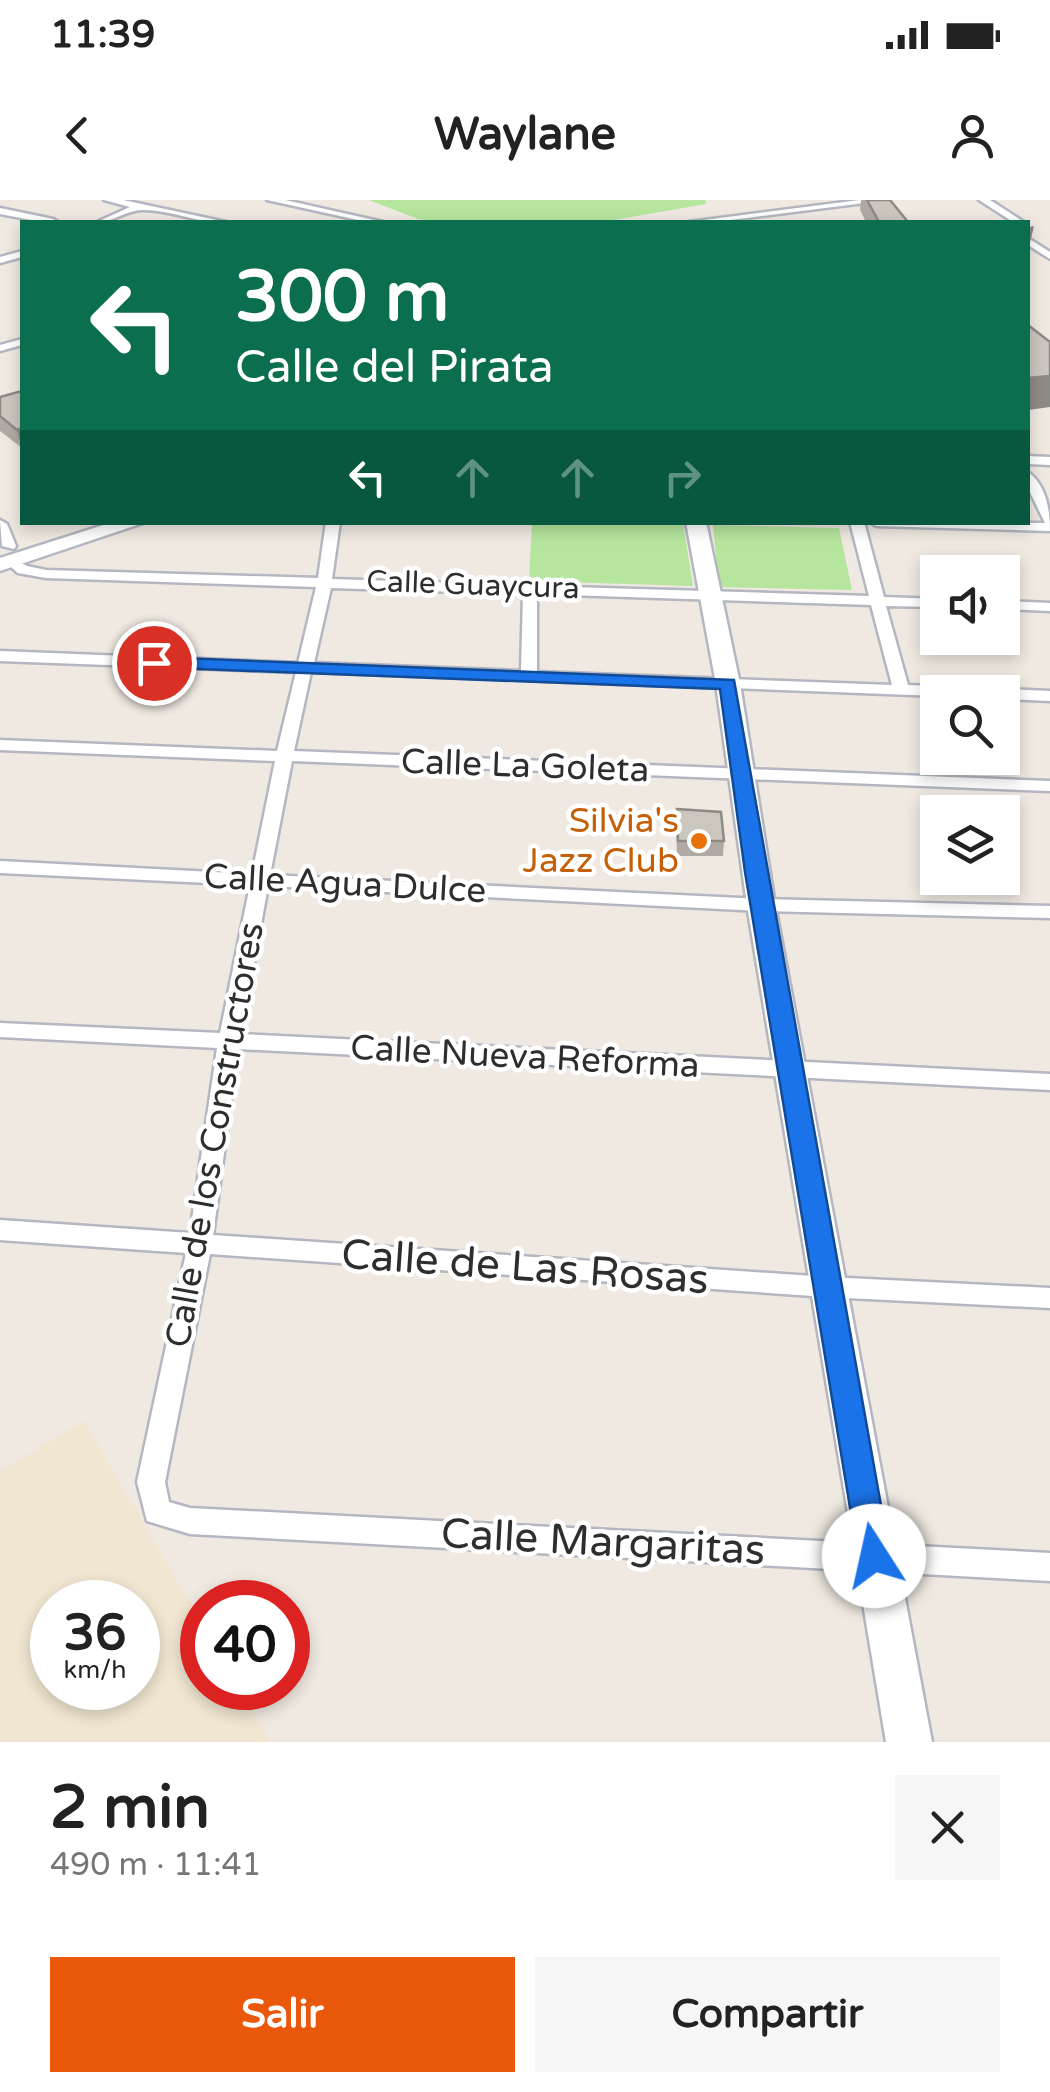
<!DOCTYPE html>
<html lang="es">
<head>
<meta charset="utf-8">
<style>
	:root { --surface:#fff; --page:#f6f6f6; --text:#222; --muted:#767676; --accent:#ea580c }
	body { margin:0; font-family:"Varela Round",sans-serif; background:var(--page); color:var(--text); height:100vh; display:flex; flex-direction:column; font-size:38px; white-space:nowrap }
	* { box-sizing:border-box; margin:0 }
	p { font-size:32px; color:var(--muted) }
	.icon { flex:none; width:55px; height:55px; fill:none; stroke:currentColor; stroke-width:2; stroke-linecap:round; stroke-linejoin:round }
	.map { position:relative; height:1542px; overflow:hidden }
	.details { display:flex; flex-direction:column; background:var(--surface); flex:1 }
	.details>* { flex:none }
	.top-card { position:absolute; left:20px; top:20px; width:1010px; height:305px; border-radius:0px; box-shadow:0 5px 15px #0003; background:#0b6e4f; color:#fff; overflow:hidden }
	.tools { position:absolute; left:920px; top:355px; display:grid; gap:20px }
	.tools a { display:grid; place-items:center; width:100px; height:100px; border-radius:0px; background:var(--surface); box-shadow:0 5px 15px #0003; font-size:50px }
	.speed { position:absolute; left:30px; top:1380px; display:flex; gap:20px; font-size:50px; font-weight:700; text-align:center }
	.speed>* { display:grid; place-content:center; width:130px; height:130px; border-radius:50%; background:var(--surface); box-shadow:0 5px 15px #0003; line-height:1 }
	.speed small { font-size:25px; font-weight:400 }
	.speed .limit { border:15px solid #d22; background:#fff; color:#111 }
	.pin { position:absolute; display:grid; place-items:center; width:85px; height:85px; color:#fff; margin:-42px; border:5px solid #fff; border-radius:50%; box-shadow:0 2px 10px #0007 }
	.me { position:absolute; width:110px; margin:-55px; rotate:350deg; stroke-linejoin:round; filter:drop-shadow(0 0 8px #0008) }
	.turn { display:flex; align-items:center; gap:35px; height:210px; padding:0 50px; font-size:45px }
	.turn .icon { width:130px; height:130px; stroke-width:2.5 }
	.turn b { display:block; font-size:70px; line-height:85px }
	.lanes { display:flex; align-items:center; height:95px; padding:0 50px; background:#0003; justify-content:center; gap:50px; direction:ltr }
	.lanes .off { opacity:.35 }
	.round { display:grid; place-items:center; flex:none; width:105px; height:105px; border-radius:0px; background:var(--page) }
	.summary { display:flex; align-items:center; justify-content:space-between; height:170px; padding:0 50px }
	h1 { font-size:60px; font-weight:700; line-height:75px }
	.primary-button { display:flex; gap:20px; margin-top:auto; padding:20px 50px }
	.primary-button a { flex:1; height:115px; border-radius:0px; background:var(--accent); color:#fff; font-size:40px; font-weight:700; line-height:115px; text-align:center }
	.primary-button a+a { background:var(--page); color:var(--text) }
	.status { display:flex; justify-content:space-between; align-items:center; height:70px; padding:0 50px; background:var(--surface); direction:ltr }
	.status svg { height:28px; fill:currentColor }
	header { display:flex; justify-content:space-between; align-items:center; height:130px; padding:0 50px; background:var(--surface); font-size:45px; font-weight:700 }
	.map>svg:first-child { display:block }
	.education { fill:#f0e6d1; fill-rule:evenodd }
	.green { fill:#b6e59e }
	.lines { fill:none; stroke-linecap:round; stroke-linejoin:round }
	.street-casing { stroke:#b4b7c1; stroke-width:5 }
	.secondary-casing { stroke:#b4b7c1; stroke-width:5 }
	.street { fill:#fff; fill-rule:evenodd }
	.secondary { fill:#fff; fill-rule:evenodd }
	.wall { fill:#afaba4 }
	.shaded-wall { fill:#8e8b86 }
	.building { fill:#cbc7bf; stroke:#8e8b86; stroke-width:2.5 }
	.route { fill:#1a73e8; stroke:#114b97; stroke-width:2.5 }
	.food-dot { fill:#e8710a; stroke:#fff; stroke-width:4 }
	.labels { text-anchor:middle; dominant-baseline:central; stroke-width:9; stroke-linejoin:round; paint-order:stroke }
	.far-street-label { font-size:30px; fill:#2e2e2e; stroke:#fff }
	.street-label { font-size:35px; fill:#2e2e2e; stroke:#fff }
	.food-label { font-size:35px; fill:#c56008; stroke:#fff; text-anchor:end }
	.near-street-label { font-size:42px; fill:#2e2e2e; stroke:#fff }
</style>
</head>
<body>
<div class="status"><b>11:39</b><svg viewBox="0 0 49 12"><path d="M0 12V9h3v3zM5 12V6h3v6zM10 12V3h3v9zM15 12V0h3v12zM26 1h20v11H26zM47 4h2v5h-2z"/></svg></div>
<header><svg class="icon" aria-label="back" viewBox="0 0 24 24"><path d="M15 5l-7 7 7 7"/></svg>Waylane<svg class="icon" aria-label="person" viewBox="0 0 24 24"><circle cx="12" cy="8" r="4"/><path d="M4 21q1-7 8-7t8 7"/></svg></header>
<div class="map">
<svg width="1050" height="1542" viewBox="0 0 1050 1542">
	<rect width="100%" height="100%" fill="#efe9e1"/>
	<path class="education" d="M84 1221 202 1423V1488H240L271 1542H0V1271ZM52 1402H138V1488H52Z"/>
	<g class="green">
		<path d="M369 0H705L706 4 602 22H442L418 19Z"/>
		<path d="M532 323H683L693 386 529 381Z"/>
		<path d="M713 325 839 328 852 390 719 387Z"/>
	</g>
	<g class="lines">
		<g class="street-casing">
			<g id="street">
				<path d="M104 0H123L226 22C198 24 172 10 144 10 128 9 114 22 97 22L130 7Z"/>
				<path d="M267 0H285L383 22H367Z"/>
				<path d="M860 0H888L714 22H689Z"/>
				<path d="M979 0H990L1024 22H1013Z"/>
				<path d="M0 8 53 19 58 22H42L0 14Z"/>
				<path d="M1028 38 1050 52V59L1028 45Z"/>
				<path d="M22 51V57L0 63V57Z"/>
				<path d="M22 139V145L0 151V145Z"/>
				<path d="M1028 256 1050 257V265L1028 264Z"/>
				<path d="M1028 272C1046 285 1050 309 1050 331L876 326 870 322 1045 323 1028 288Z"/>
				<path d="M0 320 7 324 16 346 14 349 2 346Z"/>
				<path d="M326 322H340L332 379 524 385 530 383 536 386 869 396 850 322H864L884 397 938 399V407L886 406 908 485 954 487 962 492H938V496L311 472 294 551 1050 581V591L292 561 270 675 761 699 1050 706V718L761 711 268 686 241 834 1050 874V890L238 849 213 1035 827 1077 1050 1088V1108L827 1097 210 1054 165 1282 169 1302 190 1308 1050 1353V1381L190 1334 147 1321 137 1282 186 1053 0 1040V1020L190 1033 217 848 0 837V823L220 833 250 685 0 673V661L252 674 275 561 0 550V540L277 551 296 472 0 461V451L298 463 316 387 46 378 18 373 4 361 11 357 27 366 46 370 318 378ZM331 388 523 394 521 471 314 463ZM537 394 871 405 892 485 537 472Z"/>
				<path d="M1002 401 1050 403V411L1002 409Z"/>
				<path d="M1002 489 1050 491V501L1002 499V492H995Z"/>
			</g>
		</g>
		<g class="secondary-casing">
			<g id="secondary">
				<path d="M113 322H146L0 371V358Z"/>
				<path d="M686 322H706L740 484 775 705 932 1542H886L747 705 716 484Z"/>
			</g>
		</g>
		<use href="#street" class="street"/>
		<use href="#secondary" class="secondary"/>
	</g>
	<g class="wall">
		<path d="M861 0H890L908 22H866L860 10Z"/>
		<path d="M22 191V248L0 231V197Z"/>
		<path d="M677 609 724 641 723 656H677L676 624Z"/>
	</g>
	<g class="shaded-wall">
		<path d="M1034 26 1029 47H1028V27Z"/>
		<path d="M1050 176V207L1028 210V178Z"/>
		<path d="M22 228V248L17 230Z"/>
	</g>
	<g class="building">
		<path d="M867 0H890L908 22H879Z"/>
		<path d="M1028 125 1050 142V176L1028 178Z"/>
		<path d="M22 191V228L17 230 0 216V197Z"/>
		<path d="M677 609 721 612 724 641H678Z"/>
	</g>
	<path class="route" d="M154 457 734 480 890 1356 885 1367 874 1372 862 1367 858 1356 745 672 720 489 147 467 145 463Z"/>
	<circle class="food-dot" cx="699" cy="641" r="10"/>
	<g class="labels">
		<g class="far-street-label">
			<text transform="translate(473 385) rotate(2)">Calle Guaycura</text>
		</g>
		<g class="street-label">
			<text transform="translate(525 566) rotate(2)">Calle La Goleta</text>
			<text transform="translate(345 684) rotate(3)">Calle Agua Dulce</text>
			<text transform="translate(525 857) rotate(3)">Calle Nueva Reforma</text>
			<text transform="translate(215 935) rotate(-80)">Calle de los Constructores</text>
		</g>
		<g class="food-label">
			<text x="679" y="621">Silvia's<tspan x="679" dy="40">Jazz Club</tspan></text>
		</g>
		<g class="near-street-label">
			<text transform="translate(525 1067) rotate(4)">Calle de Las Rosas</text>
			<text transform="translate(603 1342) rotate(3)">Calle Margaritas</text>
		</g>
	</g>
</svg>
<div class="tools">
<a><svg class="icon" aria-label="sound" viewBox="0 0 24 24"><path d="M4 9h4l5-4v14l-5-4H4zM17 9q2 3 0 6"/></svg></a>
<a><svg class="icon" aria-label="search" viewBox="0 0 24 24"><circle cx="10" cy="10" r="6"/><path d="M15 15l6 6"/></svg></a>
<a><svg class="icon" aria-label="layers" viewBox="0 0 24 24"><path d="M12 4l9 5-9 5-9-5zM3 14l9 5 9-5"/></svg></a>
</div>
<div class="speed"><div>36<small>km/h</small></div><div class="limit">40</div></div>
<div class="pin" style="left:154px;top:463px;background:#d93025"><svg class="icon" aria-label="arrive" viewBox="0 0 24 24"><path d="M6 21V4h12l-3 4 3 4H6"/></svg></div>
<svg class="me" style="left:874px;top:1356px" viewBox="-20 -20 40 40"><circle r="19" fill="#fff"/><path d="M0-13L10 11 0 6-10 11z" fill="#1a73e8"/></svg>
<div class="top-card">
<div class="turn"><svg class="icon" aria-label="left" viewBox="0 0 24 24"><path d="M17 20v-9H6M10 6l-5 5 5 5"/></svg><div><b>300 m</b>Calle del Pirata</div></div>
<div class="lanes"><svg class="icon" aria-label="left" viewBox="0 0 24 24"><path d="M17 20v-9H6M10 6l-5 5 5 5"/></svg><svg class="icon off" aria-label="ahead" viewBox="0 0 24 24"><path d="M12 20V5M6 11l6-6 6 6"/></svg><svg class="icon off" aria-label="ahead" viewBox="0 0 24 24"><path d="M12 20V5M6 11l6-6 6 6"/></svg><svg class="icon off" aria-label="right" viewBox="0 0 24 24"><path d="M7 20v-9h11M14 6l5 5-5 5"/></svg></div>
</div>
</div>
<section class="details">
<div class="summary"><div><h1>2 min</h1><p>490 m · 11:41</p></div><a class="round"><svg class="icon" aria-label="close" viewBox="0 0 24 24"><path d="M6 6l12 12M18 6L6 18"/></svg></a></div>
<div class="primary-button"><a>Salir</a><a>Compartir</a></div>
</section>
</body>
</html>
